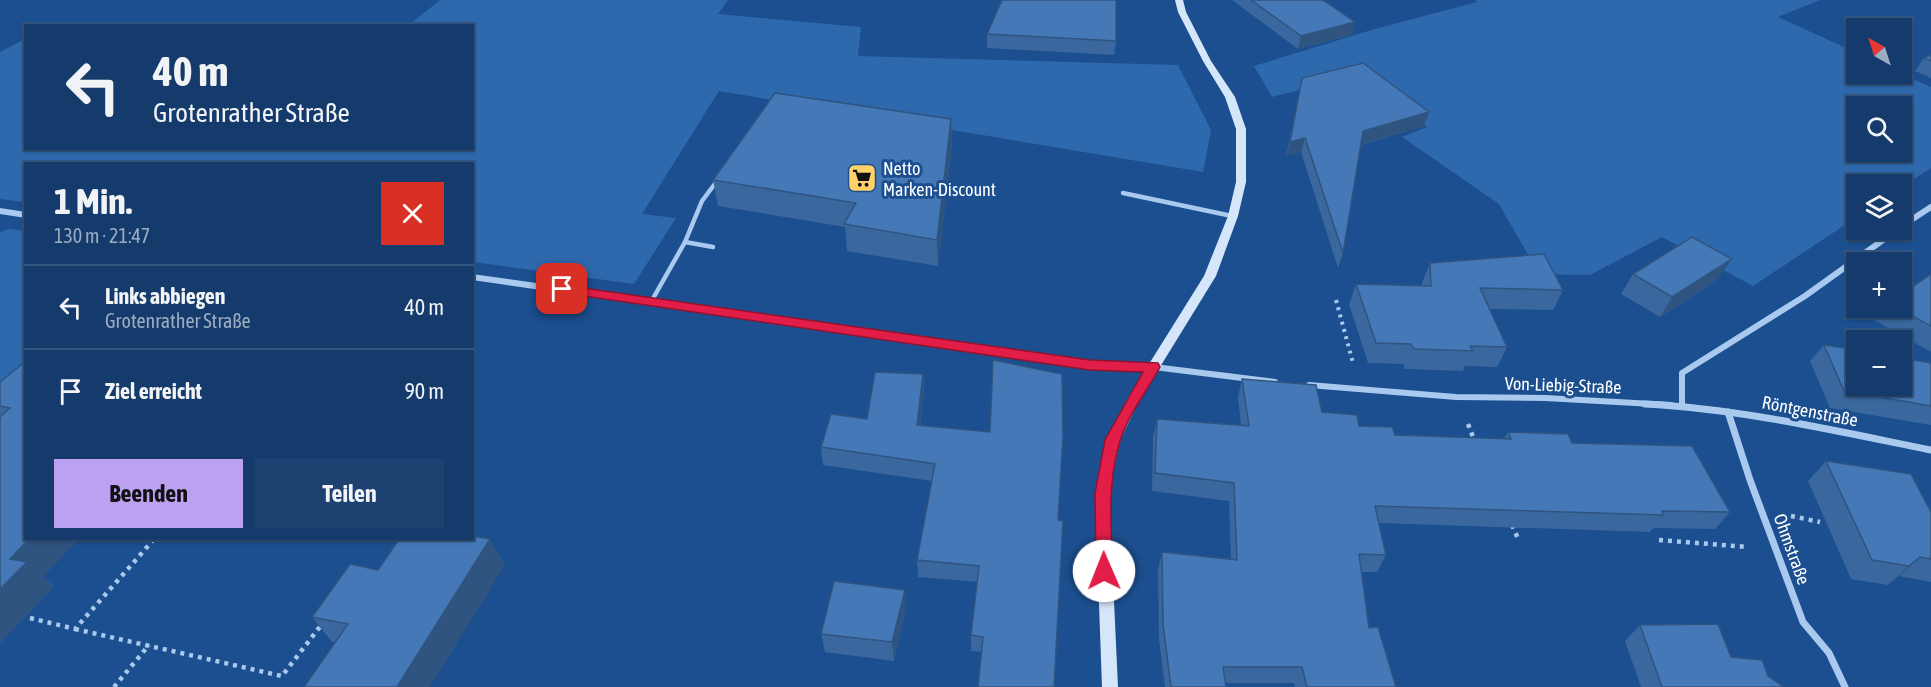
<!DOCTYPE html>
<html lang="de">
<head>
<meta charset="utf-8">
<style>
	:root { --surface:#143b6b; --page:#1d4271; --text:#f1f3f6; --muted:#9dadc1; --line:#33557e; --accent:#bca0f2 }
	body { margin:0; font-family:"Asap Condensed",sans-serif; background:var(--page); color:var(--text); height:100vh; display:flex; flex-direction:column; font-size:22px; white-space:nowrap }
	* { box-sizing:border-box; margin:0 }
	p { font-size:20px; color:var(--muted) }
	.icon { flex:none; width:33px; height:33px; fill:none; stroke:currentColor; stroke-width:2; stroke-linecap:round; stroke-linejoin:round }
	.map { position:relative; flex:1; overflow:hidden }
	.drawer { position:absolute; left:24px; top:162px; width:450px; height:378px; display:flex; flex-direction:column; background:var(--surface); border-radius:0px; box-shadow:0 2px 4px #0004,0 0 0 2px var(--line) }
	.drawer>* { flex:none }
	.hud { position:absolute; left:24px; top:24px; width:450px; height:126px; border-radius:0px; box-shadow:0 2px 4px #0004,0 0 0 2px var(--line); background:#143b6b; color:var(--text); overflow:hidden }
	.needle { width:39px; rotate:321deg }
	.buttons { position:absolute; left:1846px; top:18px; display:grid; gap:12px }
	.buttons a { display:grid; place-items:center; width:66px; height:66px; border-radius:0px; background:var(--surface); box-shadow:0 2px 4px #0004,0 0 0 2px var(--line); font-size:30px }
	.pin { position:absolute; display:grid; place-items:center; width:51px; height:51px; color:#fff; margin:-26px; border-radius:12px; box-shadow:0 3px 9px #0006 }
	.me { position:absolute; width:66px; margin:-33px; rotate:359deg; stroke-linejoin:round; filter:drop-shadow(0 0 4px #0008) }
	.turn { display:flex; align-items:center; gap:21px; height:126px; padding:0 30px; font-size:27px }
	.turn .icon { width:78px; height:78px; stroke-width:2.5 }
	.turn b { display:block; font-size:42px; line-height:51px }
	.round { display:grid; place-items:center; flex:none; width:63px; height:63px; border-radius:0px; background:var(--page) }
	.headline { display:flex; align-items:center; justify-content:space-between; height:102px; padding:0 30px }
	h1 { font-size:36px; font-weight:700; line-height:45px }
	.primary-button { display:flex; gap:12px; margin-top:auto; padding:12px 30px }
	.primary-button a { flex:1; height:69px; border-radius:0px; background:var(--accent); color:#111; font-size:24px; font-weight:700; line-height:69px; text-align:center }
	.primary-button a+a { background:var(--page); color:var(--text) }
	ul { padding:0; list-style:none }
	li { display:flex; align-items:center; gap:18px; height:84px; padding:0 30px; border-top:2px solid var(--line) }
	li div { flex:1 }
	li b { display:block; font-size:22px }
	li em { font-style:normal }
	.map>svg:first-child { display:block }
	.green { fill:#2e69ad; fill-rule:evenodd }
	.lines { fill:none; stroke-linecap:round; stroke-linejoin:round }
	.path-far1 { stroke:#a9c9ee; stroke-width:4; stroke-dasharray:3 4.5; stroke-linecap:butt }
	.path { stroke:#a9c9ee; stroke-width:4.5; stroke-dasharray:4 5; stroke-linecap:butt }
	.service { stroke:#a9c9ee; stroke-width:4.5 }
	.minor-far1 { stroke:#a9c9ee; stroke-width:6 }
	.minor { stroke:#a9c9ee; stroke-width:7 }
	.tertiary { fill:#a9c9ee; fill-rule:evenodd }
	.secondary { fill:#d6e6fa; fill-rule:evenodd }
	.wall { fill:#3a679d }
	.shaded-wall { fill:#305480 }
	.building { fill:#4478b7; stroke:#305480; stroke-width:1.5 }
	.route { fill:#e11d48; stroke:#92132f; stroke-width:1.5 }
	.labels { text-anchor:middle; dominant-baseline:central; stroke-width:6; stroke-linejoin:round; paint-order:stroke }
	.poi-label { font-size:18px; fill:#fff; stroke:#1b4f8f; text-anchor:start }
	.street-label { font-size:18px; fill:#fff; stroke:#1b4f8f }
</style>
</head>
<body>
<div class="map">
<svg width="1931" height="687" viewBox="0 0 1931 687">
	<rect width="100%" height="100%" fill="#1b4f8f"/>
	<g class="green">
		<path d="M440 0H728L718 14 861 27 858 56 1178 65 1211 130 1203 172 719 91 642 214 676 218 634 284 473 262 472 164H26L25 202 0 199V52L25 39 26 148H472V26L409 25Z"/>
		<path d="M1475 0H1820L1778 17 1857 53V74H1901L1931 87V168L1902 187V184H1857V217L1753 286 1662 237 1590 275 1539 274 1499 204 1402 137 1427 127 1361 74 1272 97 1254 66 1375 29 1477 2ZM1857 106H1902V152H1857Z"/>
		<path d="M9 229 25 231V395L0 417V232Z"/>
	</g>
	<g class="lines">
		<path class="path-far1" d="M1336 300 1353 363"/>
		<g class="path">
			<path d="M1468 424 1475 442"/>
			<path d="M1791 516 1820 522"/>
			<path d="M1512 525 1519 541"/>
			<path d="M1659 540 1748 547"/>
			<path d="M30 618 75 629 155 538"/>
			<path d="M75 629 282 676 322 624"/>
			<path d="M114 687 149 645"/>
		</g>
		<g class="service">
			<path d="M1123 193 1232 216"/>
			<path d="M685 242 713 247"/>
			<path d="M651 302 685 242 702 201 717 181"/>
		</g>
		<g class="minor-far1">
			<path d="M1902 226 1931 207"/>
			<path d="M1154 367 1275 382"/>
			<path d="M1309 385 1456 397 1545 398 1671 405"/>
			<path d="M1682 405V373L1805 296 1897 230"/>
		</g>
		<g class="minor">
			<path d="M1645 404C1742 409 1836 431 1931 450"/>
			<path d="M1728 412 1750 480 1803 622 1829 653 1845 687"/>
		</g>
		<g class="tertiary">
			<path d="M0 208 26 212V218L0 214Z"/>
			<path d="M472 274 1090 361 1153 363 1158 367 1153 371 1090 369 472 280Z"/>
		</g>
		<path class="secondary" d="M1175 0H1183L1186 12 1211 61 1235 97 1246 129V182L1238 216 1216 276 1139 401 1120 440 1109 493 1118 687H1102L1095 493 1106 440 1129 396 1204 276 1228 216 1236 182V129L1225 97 1203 61 1178 12Z"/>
	</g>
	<g class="wall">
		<path d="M1232 0H1323L1352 35 1298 49Z"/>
		<path d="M987 34 1116 41 1114 55 987 48Z"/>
		<path d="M1931 55V78L1915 71 1924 58Z"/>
		<path d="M1302 78 1429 112 1424 126 1361 145 1343 253 1338 268 1301 152 1286 156Z"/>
		<path d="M951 119 952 145 938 266 847 251 845 227 718 206 713 180Z"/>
		<path d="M1430 263 1563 290 1553 310 1489 309 1507 347 1497 367 1465 366 1463 371 1405 369 1403 364 1368 363 1349 304 1356 284 1422 286V283Z"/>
		<path d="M1633 274 1718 279 1660 317 1621 294Z"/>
		<path d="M1931 274V352L1874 320 1885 308H1902Z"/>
		<path d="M1824 345 1931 363V425L1830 408 1810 361Z"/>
		<path d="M26 361 43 577 54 586 0 643V382Z"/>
		<path d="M923 374 924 391 920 425 990 432 1062 374 982 652 971 651V635L977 582 918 577 917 560 932 481 823 465 821 447 867 419Z"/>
		<path d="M1242 379 1322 412 1359 426 1395 435 1504 439 1508 432 1572 443 1730 512 1715 529 1653 528 1650 532 1379 523 1386 555 1377 572H1361L1369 628 1396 687H1295L1294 683H1225L1226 687H1165L1159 640 1158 569 1162 552 1231 559 1229 501 1152 491 1153 437 1157 419 1241 425 1238 397Z"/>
		<path d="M1826 461 1931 512V582L1899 576 1888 585 1851 579 1808 481Z"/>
		<path d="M505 565 335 642H332L312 617 378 570Z"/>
		<path d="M906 608 894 661 825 652 821 634Z"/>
		<path d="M1640 625 1731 657 1768 676 1784 687H1641L1625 641Z"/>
	</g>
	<g class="shaded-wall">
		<path d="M1355 22 1352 35 1298 49 1301 36Z"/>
		<path d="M1429 112 1424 126 1359 145 1363 131Z"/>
		<path d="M951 119 952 145 938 266 937 240Z"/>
		<path d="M1305 138 1301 152 1286 156 1290 142Z"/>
		<path d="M1732 259 1718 279 1660 317 1672 297Z"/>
		<path d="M923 374 924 391 918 442 917 425Z"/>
		<path d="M30 538H80L43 577 54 586 0 643V589L10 559Z"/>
		<path d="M490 539 505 565 430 687H397Z"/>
		<path d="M1920 557 1899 576 1888 585 1909 566Z"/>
		<path d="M905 590 906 608 894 661 892 642Z"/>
	</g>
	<g class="building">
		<path d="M1002 0H1116V41L987 34Z"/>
		<path d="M1251 0H1323L1355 22 1301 36Z"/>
		<path d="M1931 55V61L1924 58Z"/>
		<path d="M1363 63 1429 112 1363 131 1343 253 1305 138 1290 142 1302 78Z"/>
		<path d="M775 93 951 119 937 240 844 224 856 203 713 180Z"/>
		<path d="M1692 237 1732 259 1672 297 1633 274Z"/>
		<path d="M1544 254 1563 290 1480 288 1507 347 1470 346 1473 351 1414 349 1411 344 1376 343 1356 284 1431 286 1430 263Z"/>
		<path d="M1931 274V326L1898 308H1902V294Z"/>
		<path d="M1824 345 1857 350V386H1902V358L1931 363V406L1844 391Z"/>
		<path d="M993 360 1062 374 1063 437 1058 520 1063 521 1054 687H978L983 637 971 635 979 566 917 560 935 464 821 447 831 414 867 419 875 372 923 374 917 425 990 432Z"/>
		<path d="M26 361V471L23 473 26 474V538H30L10 559 27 562 0 589V417L10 408 0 406V382Z"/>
		<path d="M1242 379 1316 385 1322 412 1357 415 1359 426 1392 427 1395 435 1511 439 1508 432 1568 434 1572 443 1692 446 1730 512 1662 511 1664 515 1375 506 1386 555 1359 554 1369 628 1378 627 1396 687H1307L1302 667H1223L1226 687H1171L1163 624 1162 552 1237 560 1234 483 1155 473 1157 419 1249 426Z"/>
		<path d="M1826 461 1911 474 1931 512V559L1920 557 1909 566 1872 560Z"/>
		<path d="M472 536 490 539 397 687H304L348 624 312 617 350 564 378 570 400 538H472Z"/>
		<path d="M834 581 905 590 892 642 821 634Z"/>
		<path d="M1718 624 1731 657 1762 660 1768 676 1784 687H1662L1640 625Z"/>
	</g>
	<path class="route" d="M562 285 1090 360 1158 363 1160 367C1147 391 1128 415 1120 441 1107 483 1111 528 1113 571L1110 576 1104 578 1098 576 1096 571 1095 493 1105 440 1143 372 1090 370 557 292 555 289 557 286Z"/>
	<defs>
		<g id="supermarket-square" transform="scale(1.5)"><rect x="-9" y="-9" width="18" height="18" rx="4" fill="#ffd166" stroke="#1b4f8f"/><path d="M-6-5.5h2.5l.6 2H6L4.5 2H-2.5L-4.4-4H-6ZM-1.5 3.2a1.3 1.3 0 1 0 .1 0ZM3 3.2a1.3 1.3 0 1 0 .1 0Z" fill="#111"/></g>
	</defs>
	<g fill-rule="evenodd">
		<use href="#supermarket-square" x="862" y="178"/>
	</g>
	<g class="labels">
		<g class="poi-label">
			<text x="883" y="168">Netto<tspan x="883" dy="21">Marken-Discount</tspan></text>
		</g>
		<g class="street-label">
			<text transform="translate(1563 385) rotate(2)">Von-Liebig-Straße</text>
			<text transform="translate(1810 411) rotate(11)">Röntgenstraße</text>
			<text transform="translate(1792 549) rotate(70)">Ohmstraße</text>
		</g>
	</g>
</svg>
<div class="buttons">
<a><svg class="needle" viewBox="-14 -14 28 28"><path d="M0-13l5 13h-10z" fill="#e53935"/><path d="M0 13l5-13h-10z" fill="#9dadc1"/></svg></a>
<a><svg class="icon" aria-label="search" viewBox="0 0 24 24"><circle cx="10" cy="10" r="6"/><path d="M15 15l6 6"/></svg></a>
<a><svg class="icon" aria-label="layers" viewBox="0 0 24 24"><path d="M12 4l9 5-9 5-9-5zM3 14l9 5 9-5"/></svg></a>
<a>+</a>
<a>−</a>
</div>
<div class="pin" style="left:562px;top:289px;background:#d93025"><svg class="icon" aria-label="arrive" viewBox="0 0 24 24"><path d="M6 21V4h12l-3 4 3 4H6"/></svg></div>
<svg class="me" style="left:1104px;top:571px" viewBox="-20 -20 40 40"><circle r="19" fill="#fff"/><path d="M0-13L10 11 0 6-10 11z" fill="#e11d48"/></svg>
<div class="hud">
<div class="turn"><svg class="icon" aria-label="left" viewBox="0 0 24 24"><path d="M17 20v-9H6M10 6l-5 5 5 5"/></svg><div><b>40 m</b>Grotenrather Straße</div></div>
</div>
<section class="drawer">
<div class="headline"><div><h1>1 Min.</h1><p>130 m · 21:47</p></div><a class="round" style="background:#d93025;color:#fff"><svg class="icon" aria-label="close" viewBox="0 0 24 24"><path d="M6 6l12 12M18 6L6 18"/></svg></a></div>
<ul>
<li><svg class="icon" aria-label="left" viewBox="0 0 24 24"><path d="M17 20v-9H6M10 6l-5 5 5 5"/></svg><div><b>Links abbiegen</b><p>Grotenrather Straße</p></div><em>40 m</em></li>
<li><svg class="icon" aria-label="arrive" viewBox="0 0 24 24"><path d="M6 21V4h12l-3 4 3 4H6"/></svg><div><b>Ziel erreicht</b></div><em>90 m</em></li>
</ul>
<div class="primary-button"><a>Beenden</a><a>Teilen</a></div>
</section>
</div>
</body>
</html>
